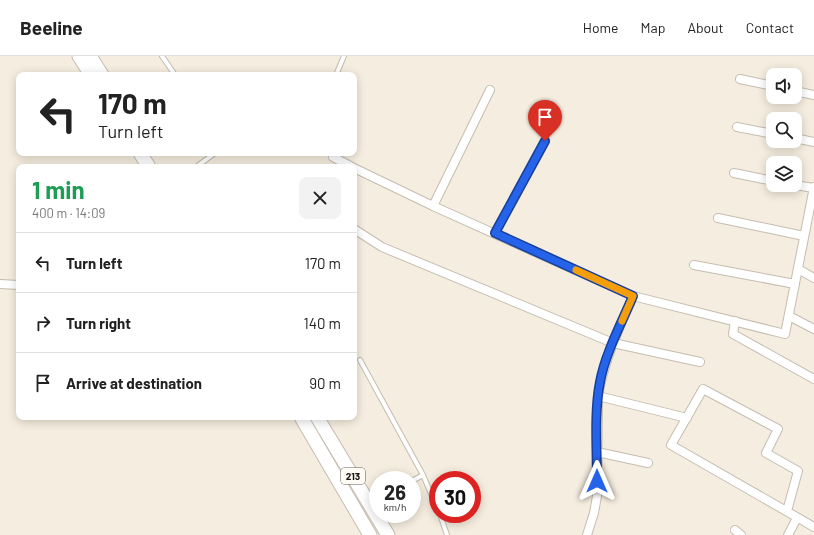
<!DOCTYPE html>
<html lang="en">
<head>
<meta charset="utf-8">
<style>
	:root { --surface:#fff; --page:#f2f2f2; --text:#222; --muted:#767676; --line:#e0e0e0 }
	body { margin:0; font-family:Barlow,sans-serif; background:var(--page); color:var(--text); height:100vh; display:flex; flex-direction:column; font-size:15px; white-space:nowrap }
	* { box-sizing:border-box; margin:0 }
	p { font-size:13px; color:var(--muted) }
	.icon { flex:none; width:22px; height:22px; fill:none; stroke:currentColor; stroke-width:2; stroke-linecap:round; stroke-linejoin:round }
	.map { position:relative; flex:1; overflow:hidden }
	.panel { position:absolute; left:16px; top:108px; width:341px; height:256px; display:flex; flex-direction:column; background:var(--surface); border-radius:8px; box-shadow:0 2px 10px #0003 }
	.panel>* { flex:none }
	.top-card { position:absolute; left:16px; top:16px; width:341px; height:84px; border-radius:8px; box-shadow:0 2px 10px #0003; background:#fff; color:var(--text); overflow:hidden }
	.buttons { position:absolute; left:766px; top:12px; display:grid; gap:8px }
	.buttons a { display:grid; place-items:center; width:36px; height:36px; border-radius:8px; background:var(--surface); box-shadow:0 2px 10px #0003; font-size:20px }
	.speed { position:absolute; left:369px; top:415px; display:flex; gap:8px; font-size:20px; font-weight:700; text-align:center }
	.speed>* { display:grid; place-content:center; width:52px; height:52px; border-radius:50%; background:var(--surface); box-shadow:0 2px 10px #0003; line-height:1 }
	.speed small { font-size:10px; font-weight:400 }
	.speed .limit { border:6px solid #d22; background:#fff; color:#111 }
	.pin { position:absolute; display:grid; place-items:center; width:34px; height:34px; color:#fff; margin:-41px -17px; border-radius:50% 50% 50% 0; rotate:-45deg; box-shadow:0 0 4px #0007 }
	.pin .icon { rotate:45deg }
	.me { position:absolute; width:44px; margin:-22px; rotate:0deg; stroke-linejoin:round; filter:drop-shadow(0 0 3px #0008) }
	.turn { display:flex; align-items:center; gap:14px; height:84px; padding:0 16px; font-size:18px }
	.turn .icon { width:52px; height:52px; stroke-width:2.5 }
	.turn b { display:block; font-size:28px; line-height:34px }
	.round { display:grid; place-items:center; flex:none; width:42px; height:42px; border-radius:8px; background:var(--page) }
	.head { display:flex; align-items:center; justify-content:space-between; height:68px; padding:0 16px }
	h1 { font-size:24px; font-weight:700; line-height:30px; color:#1e9e55 }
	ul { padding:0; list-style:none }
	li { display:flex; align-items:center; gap:12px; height:60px; padding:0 16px; border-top:1px solid var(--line) }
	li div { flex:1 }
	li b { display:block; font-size:15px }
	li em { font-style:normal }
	header { display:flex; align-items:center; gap:24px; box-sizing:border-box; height:56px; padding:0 20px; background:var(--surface); border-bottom:1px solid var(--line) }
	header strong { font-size:19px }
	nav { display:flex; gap:22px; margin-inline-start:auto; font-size:14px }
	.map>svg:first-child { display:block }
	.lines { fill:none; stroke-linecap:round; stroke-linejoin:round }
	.lane-casing { stroke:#c5bdb0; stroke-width:6 }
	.street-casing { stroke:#c5bdb0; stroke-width:10 }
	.primary-casing { stroke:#c5bdb0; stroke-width:15 }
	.lane { stroke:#fff; stroke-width:4 }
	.street { stroke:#fff; stroke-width:8 }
	.primary { stroke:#fff; stroke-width:13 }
	.route-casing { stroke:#184099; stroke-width:10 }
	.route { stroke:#2563eb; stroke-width:7 }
	.slow { stroke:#f59e0b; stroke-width:7 }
	.labels { text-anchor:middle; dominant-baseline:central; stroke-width:3; stroke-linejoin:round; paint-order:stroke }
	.shield { fill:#fefbf5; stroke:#5e5b57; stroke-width:1 }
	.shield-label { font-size:10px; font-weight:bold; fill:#1a1713 }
</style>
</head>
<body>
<header>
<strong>Beeline</strong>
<nav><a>Home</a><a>Map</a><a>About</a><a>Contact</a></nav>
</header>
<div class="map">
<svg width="814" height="479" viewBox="0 0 814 479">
	<rect width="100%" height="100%" fill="#f5eddf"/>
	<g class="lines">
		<g class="lane-casing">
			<g id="lane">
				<path d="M162 0 175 19"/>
				<path d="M336 19 344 0"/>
				<path d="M196 111 215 97"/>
				<path d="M360 304 423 419"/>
				<path d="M412 425 423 419 438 454"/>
				<path d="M371 449 378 445"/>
				<path d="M440 458 447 479"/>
			</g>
		</g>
		<g class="street-casing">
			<g id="street">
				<path d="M740 23 773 30"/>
				<path d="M490 34 433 150 633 240 785 278 814 131"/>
				<path d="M795 35 814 39"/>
				<path d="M737 71 773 78"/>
				<path d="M795 82 814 86"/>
				<path d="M333 101 352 111"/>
				<path d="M354 112 433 150"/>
				<path d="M734 117 773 125"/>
				<path d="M795 129 814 132"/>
				<path d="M718 162 804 180"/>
				<path d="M354 173 382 191 613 287 700 306"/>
				<path d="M495 177 545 85"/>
				<path d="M694 209 795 228"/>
				<path d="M798 213 814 222"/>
				<path d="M0 228 19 229"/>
				<path d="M789 260 814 273"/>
				<path d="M735 265 733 278 814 323"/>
				<path d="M598 340 687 362"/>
				<path d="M597 396 648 407"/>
				<path d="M787 455 798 415 766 397 778 373 703 333 671 389 814 471"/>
				<path d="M735 474 741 479"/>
				<path d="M587 479 594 457 597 440 598 340C604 305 619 272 633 240"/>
				<path d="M788 479 797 462"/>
			</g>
		</g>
		<g class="primary-casing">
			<g id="primary">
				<path d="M79 0 91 19"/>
				<path d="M90 0 102 19"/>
				<path d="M140 97 149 111"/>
				<path d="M301 361 370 479"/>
				<path d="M317 361 388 479"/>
			</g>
		</g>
		<use href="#lane" class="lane"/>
		<use href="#street" class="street"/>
		<use href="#primary" class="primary"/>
	</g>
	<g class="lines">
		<g class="route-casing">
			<path id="route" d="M545 85 495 177 633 240C622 266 605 298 600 326 594 356 597 394 597 425"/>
		</g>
		<use href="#route" class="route"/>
		<path class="slow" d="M576 214 633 240 622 265"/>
	</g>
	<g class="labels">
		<rect class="shield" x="341" y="412" width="24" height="16" rx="3"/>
		<g class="shield-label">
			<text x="353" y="420">213</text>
		</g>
	</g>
</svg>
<div class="buttons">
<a><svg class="icon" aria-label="sound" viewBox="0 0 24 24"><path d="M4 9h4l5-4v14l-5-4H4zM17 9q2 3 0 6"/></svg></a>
<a><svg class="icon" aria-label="search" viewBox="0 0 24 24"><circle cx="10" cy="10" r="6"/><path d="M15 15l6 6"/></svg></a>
<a><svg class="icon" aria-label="layers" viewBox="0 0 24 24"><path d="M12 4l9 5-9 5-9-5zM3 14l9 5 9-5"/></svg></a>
</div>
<div class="speed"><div>26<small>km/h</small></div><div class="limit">30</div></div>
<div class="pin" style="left:545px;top:85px;background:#d93025"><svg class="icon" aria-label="arrive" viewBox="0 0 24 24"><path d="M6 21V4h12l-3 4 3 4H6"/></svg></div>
<svg class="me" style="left:597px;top:425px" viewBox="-20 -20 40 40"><path d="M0-17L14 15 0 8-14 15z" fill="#2563eb" stroke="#fff" stroke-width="4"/></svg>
<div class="top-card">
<div class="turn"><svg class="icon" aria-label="left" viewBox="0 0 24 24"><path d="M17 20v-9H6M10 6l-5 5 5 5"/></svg><div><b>170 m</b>Turn left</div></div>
</div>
<section class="panel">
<div class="head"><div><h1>1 min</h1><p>400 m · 14:09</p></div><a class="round"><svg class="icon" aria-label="close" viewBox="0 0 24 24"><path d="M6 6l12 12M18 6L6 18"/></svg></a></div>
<ul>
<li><svg class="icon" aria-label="left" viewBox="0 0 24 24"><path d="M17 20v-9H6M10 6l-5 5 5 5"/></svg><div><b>Turn left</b></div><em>170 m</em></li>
<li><svg class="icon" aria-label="right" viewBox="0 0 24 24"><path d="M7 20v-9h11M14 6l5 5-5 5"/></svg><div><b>Turn right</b></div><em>140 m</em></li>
<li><svg class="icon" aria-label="arrive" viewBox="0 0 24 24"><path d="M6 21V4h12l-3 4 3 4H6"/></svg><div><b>Arrive at destination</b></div><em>90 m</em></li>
</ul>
</section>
</div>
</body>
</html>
